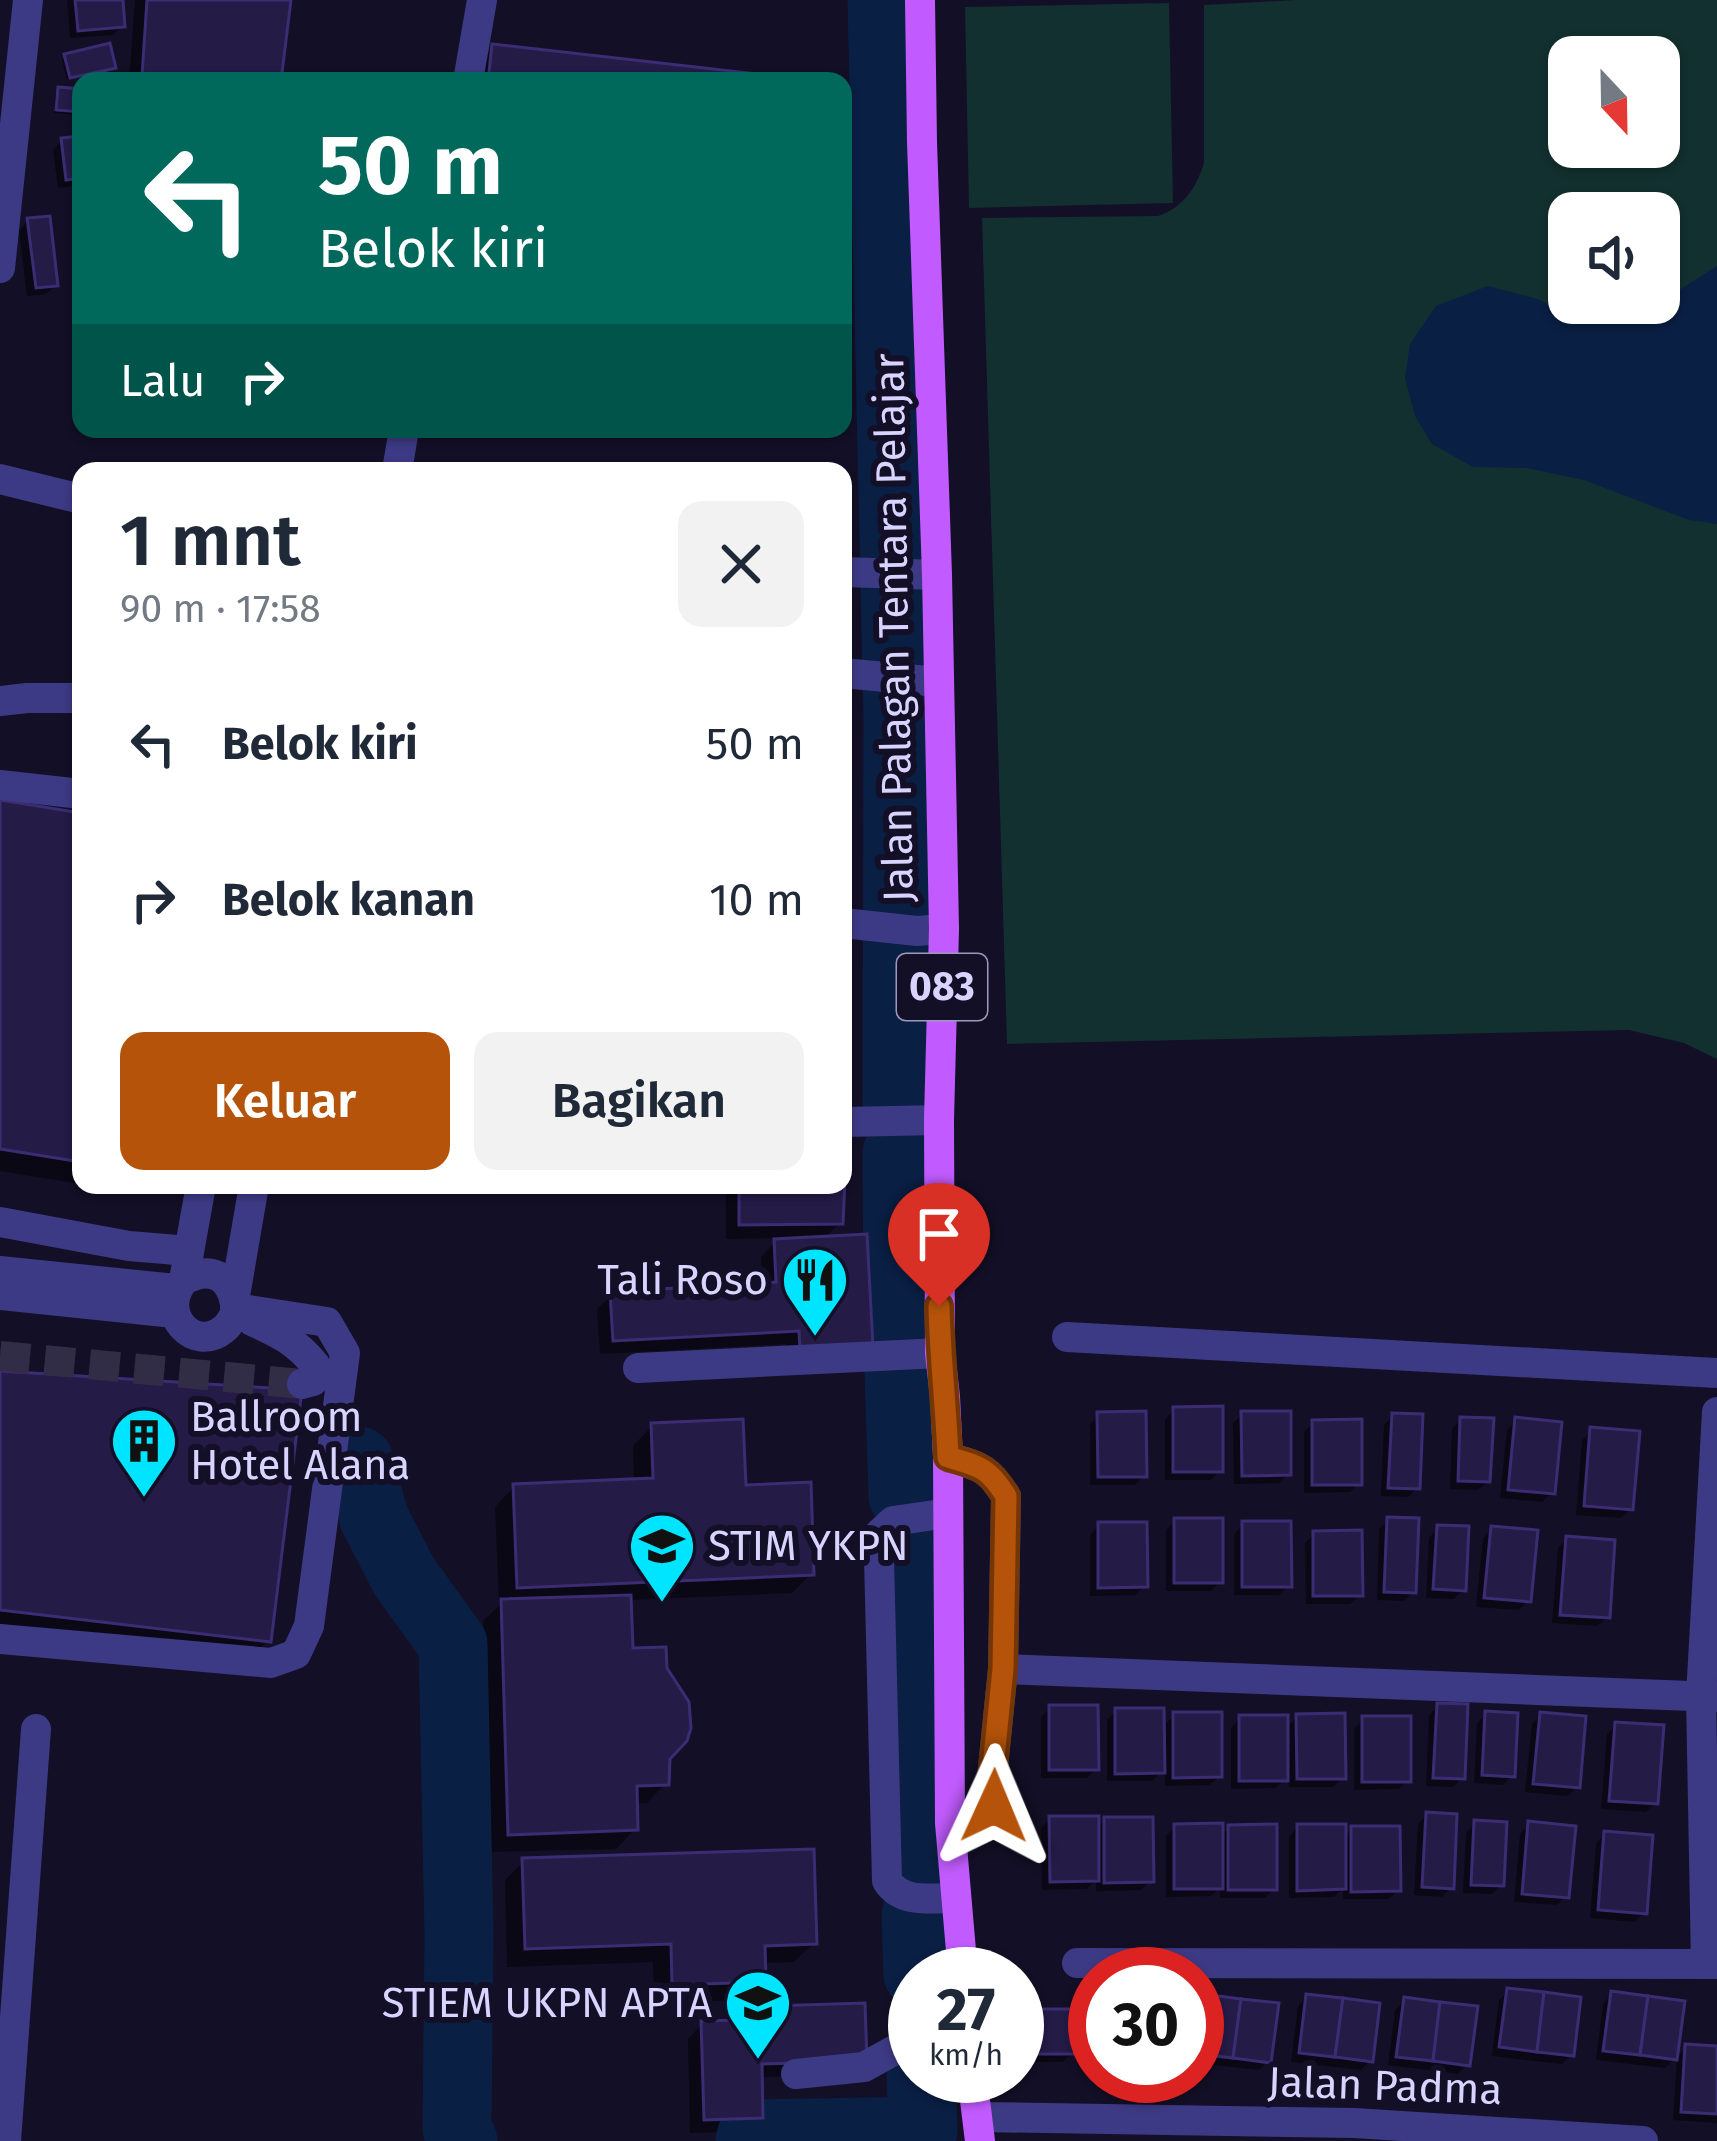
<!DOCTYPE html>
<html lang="id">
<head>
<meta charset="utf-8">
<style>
	:root { --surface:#fff; --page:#f2f2f3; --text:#1f2937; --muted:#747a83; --accent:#b45309 }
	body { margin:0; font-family:"Fira Sans",sans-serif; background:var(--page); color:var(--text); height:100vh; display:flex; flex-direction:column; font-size:45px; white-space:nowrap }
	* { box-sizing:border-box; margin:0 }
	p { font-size:39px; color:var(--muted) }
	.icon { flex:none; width:66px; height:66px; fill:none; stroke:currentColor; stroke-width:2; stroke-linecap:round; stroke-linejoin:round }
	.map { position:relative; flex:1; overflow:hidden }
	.drawer { position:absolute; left:72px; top:462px; width:780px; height:732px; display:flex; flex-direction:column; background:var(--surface); border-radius:24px; box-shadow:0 3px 9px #0004 }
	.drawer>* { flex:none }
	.top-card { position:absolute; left:72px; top:72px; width:780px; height:366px; border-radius:24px; box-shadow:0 3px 9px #0004; background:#00695c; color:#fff; overflow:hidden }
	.needle { width:78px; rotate:158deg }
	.fabs { position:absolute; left:1548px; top:36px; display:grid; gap:24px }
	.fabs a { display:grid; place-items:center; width:132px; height:132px; border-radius:24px; background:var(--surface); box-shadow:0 3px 9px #0004; font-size:60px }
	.speed { position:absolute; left:888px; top:1947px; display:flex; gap:24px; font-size:60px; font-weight:700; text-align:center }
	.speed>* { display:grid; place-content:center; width:156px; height:156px; border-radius:50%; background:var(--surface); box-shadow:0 3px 9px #0004; line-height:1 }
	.speed small { font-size:30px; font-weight:400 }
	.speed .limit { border:18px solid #d22; background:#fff; color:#111 }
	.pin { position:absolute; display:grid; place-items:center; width:102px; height:102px; color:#fff; margin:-123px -51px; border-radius:50% 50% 50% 0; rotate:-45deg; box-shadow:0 0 12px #0007 }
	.pin .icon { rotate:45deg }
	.me { position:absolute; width:132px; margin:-66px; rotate:1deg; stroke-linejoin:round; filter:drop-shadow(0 0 9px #0008) }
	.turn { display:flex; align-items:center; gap:42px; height:252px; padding:0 48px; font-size:54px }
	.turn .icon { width:156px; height:156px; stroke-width:2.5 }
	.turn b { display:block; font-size:84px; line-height:102px }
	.then { display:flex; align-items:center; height:114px; padding:0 48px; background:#0003; gap:24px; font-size:45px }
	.round { display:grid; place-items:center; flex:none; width:126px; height:126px; border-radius:24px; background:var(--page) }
	.summary { display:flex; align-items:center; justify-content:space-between; height:204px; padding:0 48px }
	h1 { font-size:72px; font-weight:600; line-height:90px }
	.action { display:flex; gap:24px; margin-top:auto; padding:24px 48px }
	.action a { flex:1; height:138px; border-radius:24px; background:var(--accent); color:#fff; font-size:48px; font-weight:600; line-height:138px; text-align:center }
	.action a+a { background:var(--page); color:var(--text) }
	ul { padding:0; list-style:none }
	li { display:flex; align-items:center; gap:36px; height:156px; padding:0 48px }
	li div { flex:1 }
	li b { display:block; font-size:45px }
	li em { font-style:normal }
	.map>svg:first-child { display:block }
	.green { fill:#12302f; fill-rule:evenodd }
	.water { fill:#0a1f44 }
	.shadow { fill:#0007 }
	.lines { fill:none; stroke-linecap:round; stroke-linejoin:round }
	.river { stroke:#0a1f44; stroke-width:69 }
	.building { fill:#241b47; stroke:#3b2d73; stroke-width:3 }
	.minor-tunnel { stroke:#312d47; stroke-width:30; stroke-dasharray:30 15; stroke-linecap:butt }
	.minor { stroke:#3d3a85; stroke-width:30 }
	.major { stroke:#c25bff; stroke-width:30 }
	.route-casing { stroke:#753606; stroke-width:30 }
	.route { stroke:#b45309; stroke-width:21 }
	.labels { text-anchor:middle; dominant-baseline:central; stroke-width:12; stroke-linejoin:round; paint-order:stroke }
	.shield { fill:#130f26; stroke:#9e99be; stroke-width:3 }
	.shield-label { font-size:39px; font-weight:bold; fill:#d9d4ff }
	.street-label { font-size:42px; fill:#d9d4ff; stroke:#130f26 }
	.poi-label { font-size:42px; fill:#d9d4ff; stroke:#130f26; text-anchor:end }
</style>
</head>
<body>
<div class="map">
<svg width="1717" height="2141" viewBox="0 0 1717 2141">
	<rect width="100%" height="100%" fill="#130f26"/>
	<g class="green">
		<path d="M1296 0H1717V1059L1684 1043 1629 1030 1007 1044 982 218 1158 216C1184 207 1196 188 1204 163V5ZM1569 57H1659V147H1569ZM1569 213H1659V303H1569Z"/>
		<path d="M1169 3 1173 203 969 208 965 7Z"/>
	</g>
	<path class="water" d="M1717 266V524L1689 520 1584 480 1527 468 1473 467 1432 444 1415 416 1405 378 1410 344 1436 306 1488 286 1537 299 1583 320 1615 317 1642 310 1659 303Z"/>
	<g class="shadow">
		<path d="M67 0H120L122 26 113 35 70 38Z"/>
		<path d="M135 0H288L278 81H129Z"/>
		<path d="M494 47 762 81H473L474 67Z"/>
		<path d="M66 56 113 67 109 71 67 80 62 60Z"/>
		<path d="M59 91 81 92V115L54 113 55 94Z"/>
		<path d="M81 139V185L58 188 53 150 62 141Z"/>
		<path d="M28 221 55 285 46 294 27 296 19 230Z"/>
		<path d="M0 803 81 816V1184L0 1171Z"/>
		<path d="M88 1185H127L122 1191Z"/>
		<path d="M726 1185H842L840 1223 823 1239 870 1346 787 1364 786 1344 600 1354 597 1309 612 1295 762 1286 761 1257 779 1238 726 1239Z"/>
		<path d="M0 1374 268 1640 249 1660 0 1630Z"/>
		<path d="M1174 1410 1220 1471 1211 1480H1165V1419Z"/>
		<path d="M1243 1414 1288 1474 1279 1483 1234 1484 1233 1423Z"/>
		<path d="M1099 1415 1144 1476 1135 1485H1090V1424Z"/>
		<path d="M1393 1416 1417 1488 1408 1497 1381 1496 1384 1425Z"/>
		<path d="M1461 1420 1488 1481 1478 1490 1450 1489 1452 1429Z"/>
		<path d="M1516 1421 1552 1493 1542 1502 1500 1498 1507 1430Z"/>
		<path d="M1313 1423 1359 1483 1350 1492 1304 1493V1432Z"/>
		<path d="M652 1426 743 1488 811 1574 792 1593 628 1600 630 1651 667 1758 666 1783 647 1803H634L635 1829 616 1849 489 1852 483 1621 499 1606 495 1507 514 1487 634 1482 633 1446Z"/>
		<path d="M1592 1431 1630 1509 1621 1518 1576 1515 1582 1440Z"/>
		<path d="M1388 1520 1413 1592 1404 1601 1377 1600 1379 1529Z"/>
		<path d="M1175 1521 1220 1582 1211 1591H1166V1530Z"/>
		<path d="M1244 1524 1288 1586 1279 1595H1234V1534Z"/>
		<path d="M1099 1525 1145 1586 1135 1595 1090 1596V1535Z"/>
		<path d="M1438 1528 1463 1590 1454 1599 1426 1598 1429 1538Z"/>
		<path d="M1492 1529 1528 1601 1519 1610 1476 1607 1483 1538Z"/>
		<path d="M1315 1534 1360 1595 1350 1604H1306L1305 1543Z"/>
		<path d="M1567 1539 1607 1617 1597 1626 1552 1623 1558 1548Z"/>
		<path d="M1438 1706 1462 1778 1453 1787 1426 1786 1429 1715Z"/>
		<path d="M1050 1708 1096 1769 1087 1778H1041V1717Z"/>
		<path d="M1116 1711 1161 1729 1174 1715 1219 1776 1210 1785 1165 1786V1768L1152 1781H1107V1720Z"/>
		<path d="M1486 1714 1512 1775 1503 1785 1474 1783 1477 1723Z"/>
		<path d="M1541 1715 1577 1787 1568 1796 1525 1792 1532 1724Z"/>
		<path d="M1298 1717 1343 1778 1333 1787H1289L1288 1776 1276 1788 1231 1789V1728L1240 1718 1285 1729Z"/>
		<path d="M1363 1719 1408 1780 1399 1789 1354 1790V1729Z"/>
		<path d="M1616 1725 1655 1803 1646 1812 1601 1809 1607 1734Z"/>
		<path d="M1427 1815 1451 1887 1442 1897 1414 1895 1418 1824Z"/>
		<path d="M1051 1819 1096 1829 1105 1820 1150 1881 1141 1890 1096 1891V1880L1087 1889 1042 1890 1041 1828Z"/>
		<path d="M1475 1823 1501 1885 1492 1894 1463 1893 1466 1833Z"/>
		<path d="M1530 1824 1566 1896 1557 1905 1514 1902 1520 1834Z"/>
		<path d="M1175 1827 1220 1837 1229 1828 1274 1889 1265 1898H1220V1888L1211 1896 1166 1897V1836Z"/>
		<path d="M1298 1827 1343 1839 1352 1829 1398 1890 1389 1899H1343V1888L1334 1897 1289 1898V1837Z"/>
		<path d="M1605 1834 1644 1912 1635 1922 1590 1918 1596 1844Z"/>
		<path d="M524 1861 814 1943 794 1962 763 1963V1981L744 2000 654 2003 653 1962 507 1967 505 1880Z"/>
		<path d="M1508 1991 1571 2055 1562 2064 1492 2056 1499 2000Z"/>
		<path d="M1612 1994 1675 2058 1665 2068 1596 2060 1603 2004Z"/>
		<path d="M1095 1997V2056L1086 2055Z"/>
		<path d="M1205 1997 1268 2061 1259 2070 1197 2063V2006Z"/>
		<path d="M1307 1997 1370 2060 1361 2070 1291 2062 1298 2006Z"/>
		<path d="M1405 2001 1467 2064 1458 2074 1388 2065 1395 2010Z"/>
		<path d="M740 2010 850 2074 759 2077 760 2116 746 2131 690 2133 688 2039 702 2024H727Z"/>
		<path d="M1017 2012 1072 2053 1063 2062H1017Z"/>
		<path d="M1686 2048 1717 2049V2123L1673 2120 1677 2057Z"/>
	</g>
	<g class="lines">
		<g class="river">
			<path d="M882 0 898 720 897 1103"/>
			<path d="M897 1153 898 1336"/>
			<path d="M899 1373 903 1496"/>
			<path d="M359 1461 374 1518 404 1576 453 1644 459 1934 457 2129 463 2141"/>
			<path d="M904 1537 915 1873"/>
			<path d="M916 1915 918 1974"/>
			<path d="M750 2141 752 2134 923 2131 921 2076"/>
		</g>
	</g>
	<g class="building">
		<path d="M75 0H123L125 27 78 31Z"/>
		<path d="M147 0H291L281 81H207L142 76Z"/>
		<path d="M110 43 116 68 70 78 64 54Z"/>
		<path d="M492 44 766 75 765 81H488Z"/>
		<path d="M58 87 81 89V112L56 110Z"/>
		<path d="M81 136V178L66 180 61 138Z"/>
		<path d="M50 216 58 286 36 288 27 218Z"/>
		<path d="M0 800 81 813V1162L0 1149Z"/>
		<path d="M843 1132 847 1133 843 1224 739 1225V1185H843Z"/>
		<path d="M867 1234 873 1347 800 1351 799 1331 613 1341 610 1292 776 1282 774 1239Z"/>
		<path d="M0 1371 302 1390 271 1642 0 1610Z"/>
		<path d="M1223 1406V1472H1173V1407Z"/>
		<path d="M1146 1411 1147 1477H1098L1097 1412Z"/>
		<path d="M1241 1411H1291V1475L1242 1476Z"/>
		<path d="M1392 1413 1423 1414 1420 1489 1388 1488Z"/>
		<path d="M1460 1417 1494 1418 1490 1482 1458 1481Z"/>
		<path d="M1515 1417 1562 1422 1555 1494 1508 1490Z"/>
		<path d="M743 1419 746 1485 811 1482 814 1575 517 1588 513 1484 653 1478 651 1423Z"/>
		<path d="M1362 1419V1485H1312V1420Z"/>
		<path d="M1590 1427 1640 1431 1633 1510 1584 1506Z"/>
		<path d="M1387 1517 1419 1518 1416 1593 1384 1592Z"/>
		<rect x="1174" y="1518" width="49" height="65"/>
		<path d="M1242 1521H1291L1292 1587H1242Z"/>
		<path d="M1098 1522H1147L1148 1587 1098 1588Z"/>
		<path d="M1437 1525 1469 1526 1466 1591 1433 1589Z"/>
		<path d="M1491 1526 1538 1530 1531 1602 1484 1598Z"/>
		<path d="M1362 1530 1363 1596H1313V1531Z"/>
		<path d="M1566 1536 1615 1540 1610 1618 1560 1615Z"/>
		<path d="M631 1595 633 1648 666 1647 667 1668 689 1702 691 1728 687 1741 670 1759 669 1785 637 1786 638 1830 508 1835 501 1599Z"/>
		<path d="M1437 1703 1468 1704 1465 1779 1433 1778Z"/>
		<path d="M1049 1705H1098L1099 1770H1049Z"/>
		<path d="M1115 1708H1164L1165 1773 1115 1774Z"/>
		<path d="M1485 1711 1518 1713 1515 1777 1482 1775Z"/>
		<path d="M1173 1712H1222V1777L1173 1778Z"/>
		<path d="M1540 1712 1586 1716 1580 1788 1533 1784Z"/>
		<path d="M1345 1713 1346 1779H1297L1296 1714Z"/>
		<rect x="1239" y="1715" width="49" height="66"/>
		<rect x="1362" y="1716" width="49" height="66"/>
		<path d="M1615 1722 1664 1725 1658 1804 1609 1801Z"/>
		<path d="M1426 1812 1457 1814 1454 1889 1422 1887Z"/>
		<path d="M1049 1816H1099V1881L1050 1882Z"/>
		<path d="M1104 1817H1153L1154 1882 1104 1883Z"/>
		<path d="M1474 1820 1507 1822 1504 1886 1471 1885Z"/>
		<path d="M1528 1821 1576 1826 1569 1898 1522 1894Z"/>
		<path d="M1223 1823V1889H1174V1824Z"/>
		<path d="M1277 1824V1890H1228V1825Z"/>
		<path d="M1297 1824H1346V1889L1297 1891Z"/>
		<path d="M1351 1826H1400L1401 1891 1351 1892Z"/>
		<path d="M1604 1831 1653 1835 1647 1914 1598 1910Z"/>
		<path d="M814 1849 817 1944 765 1946 766 1982 672 1985 671 1944 525 1949 522 1858Z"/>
		<path d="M1507 1988 1544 1992 1537 2052 1499 2047Z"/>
		<path d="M1611 1991 1648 1996 1640 2055 1603 2051Z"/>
		<path d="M1544 1992 1581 1997 1574 2056 1537 2052Z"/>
		<path d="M1204 1994 1241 1999 1233 2058 1197 2054Z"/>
		<path d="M1306 1994 1343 1998 1335 2057 1299 2053Z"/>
		<path d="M1648 1996 1685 2001 1677 2060 1640 2055Z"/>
		<path d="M1404 1997 1440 2002 1433 2061 1396 2057Z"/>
		<path d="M1343 1998 1380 2003 1373 2062 1335 2057Z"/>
		<path d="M1241 1999 1279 2003 1271 2063 1233 2058Z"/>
		<path d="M1440 2002 1478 2006 1470 2066 1433 2061Z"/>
		<path d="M865 2003 867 2061 762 2064 763 2118 704 2120 701 2021 739 2020 738 2007Z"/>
		<path d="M1017 2009H1076L1075 2054H1017Z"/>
		<path d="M1685 2044 1717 2046V2114L1681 2112Z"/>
	</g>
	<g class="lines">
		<path class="minor-tunnel" d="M0 1356 302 1384"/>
		<g class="minor">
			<path d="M468 81 482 0"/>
			<path d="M0 268 28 0"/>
			<path d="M397 471 404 429"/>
			<path d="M0 479 81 499"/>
			<path d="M843 572 937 575"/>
			<path d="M843 673 938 682"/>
			<path d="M0 701 27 698H81"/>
			<path d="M0 785 81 794"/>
			<path d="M843 923 917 931 944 929"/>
			<path d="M843 1122 939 1120"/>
			<path d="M0 1222 129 1246 189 1251"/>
			<path d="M0 1271 176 1289"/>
			<path d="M184 1280C216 1263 234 1281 236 1313 232 1319 229 1325 224 1329 194 1354 156 1313 184 1280L201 1185"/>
			<path d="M0 1295 174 1313"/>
			<path d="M235 1296 254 1185"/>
			<path d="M252 1321C279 1333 297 1342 316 1366L313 1381 302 1384"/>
			<path d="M1067 1337 1717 1373"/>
			<path d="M638 1368 940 1353"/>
			<path d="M948 1457C979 1466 988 1467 1006 1496L1003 1669 992 1777 994 1806 987 1819 950 1823"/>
			<path d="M948 1513 893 1521 879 1534V1558L887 1881C902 1904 931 1898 956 1898"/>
			<path d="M0 1639 271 1663 296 1654 309 1626 345 1353 327 1322 235 1308"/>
			<path d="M1003 1669 1717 1697"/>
			<path d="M1077 1963 1717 1964"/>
			<path d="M1706 1964 1701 1696 1717 1412"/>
			<path d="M796 2074 864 2067 893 2051 915 2046"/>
			<path d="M979 2117 1354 2123 1643 2141"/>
			<path d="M6 2141 36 1729"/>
		</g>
		<g class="major">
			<path d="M920 0 922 142 937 575 944 929 939 1120 940 1353 945 1397 948 1457 950 1823 963 1974"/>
			<path d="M972 2076 980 2141"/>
		</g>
	</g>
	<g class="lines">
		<g class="route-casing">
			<path id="route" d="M939 1306C940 1356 946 1406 948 1457 979 1466 988 1467 1006 1496L1003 1669 992 1777 994 1806"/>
		</g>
		<use href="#route" class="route"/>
	</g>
	<defs>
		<g id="restaurant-pin" transform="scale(3.45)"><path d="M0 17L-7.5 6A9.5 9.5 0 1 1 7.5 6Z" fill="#00e5ff" stroke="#130f26"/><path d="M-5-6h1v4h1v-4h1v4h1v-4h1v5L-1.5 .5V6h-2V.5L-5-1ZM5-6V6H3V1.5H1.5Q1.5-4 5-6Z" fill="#111"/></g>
		<g id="building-pin" transform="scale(3.45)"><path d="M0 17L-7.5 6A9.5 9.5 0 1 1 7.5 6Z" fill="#00e5ff" stroke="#130f26"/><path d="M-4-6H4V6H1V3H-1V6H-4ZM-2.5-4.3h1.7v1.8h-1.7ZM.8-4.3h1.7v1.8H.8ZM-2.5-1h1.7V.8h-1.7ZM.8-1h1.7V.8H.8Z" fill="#111"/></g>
		<g id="university-pin" transform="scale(3.45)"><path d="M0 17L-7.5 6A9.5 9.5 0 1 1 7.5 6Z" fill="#00e5ff" stroke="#130f26"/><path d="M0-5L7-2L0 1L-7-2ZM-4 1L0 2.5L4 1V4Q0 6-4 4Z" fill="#111"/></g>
	</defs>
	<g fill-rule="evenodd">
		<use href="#restaurant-pin" x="815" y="1280"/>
		<use href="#building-pin" x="144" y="1441"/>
		<use href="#university-pin" x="662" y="1546"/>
		<use href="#university-pin" x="758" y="2003"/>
	</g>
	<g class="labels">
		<rect class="shield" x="897" y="954" width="90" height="66" rx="9"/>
		<g class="shield-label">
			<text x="942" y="987">083</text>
		</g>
		<g class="street-label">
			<text transform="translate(894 628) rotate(-91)">Jalan Palagan Tentara Pelajar</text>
			<text transform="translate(1385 2086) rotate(2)">Jalan Padma</text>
		</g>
		<g class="poi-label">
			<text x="768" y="1280">Tali Roso</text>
			<text x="190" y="1417" text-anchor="start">Ballroom<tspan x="190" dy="48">Hotel Alana</tspan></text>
			<text x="708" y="1546" text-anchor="start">STIM YKPN</text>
			<text x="712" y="2003">STIEM UKPN APTA</text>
		</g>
	</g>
</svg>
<div class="fabs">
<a><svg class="needle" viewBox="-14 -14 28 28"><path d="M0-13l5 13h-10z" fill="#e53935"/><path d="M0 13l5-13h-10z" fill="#747a83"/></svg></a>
<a><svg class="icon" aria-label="sound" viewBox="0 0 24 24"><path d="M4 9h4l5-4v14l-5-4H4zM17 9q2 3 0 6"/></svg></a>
</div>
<div class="speed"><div>27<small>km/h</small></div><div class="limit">30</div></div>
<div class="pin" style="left:939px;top:1306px;background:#d93025"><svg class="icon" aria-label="arrive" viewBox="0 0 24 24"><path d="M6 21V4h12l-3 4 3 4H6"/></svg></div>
<svg class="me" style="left:994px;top:1806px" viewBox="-20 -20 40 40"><path d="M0-17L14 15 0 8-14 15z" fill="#b45309" stroke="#fff" stroke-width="4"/></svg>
<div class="top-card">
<div class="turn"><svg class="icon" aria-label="left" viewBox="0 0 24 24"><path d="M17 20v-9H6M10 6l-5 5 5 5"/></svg><div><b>50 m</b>Belok kiri</div></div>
<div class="then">Lalu<svg class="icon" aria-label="right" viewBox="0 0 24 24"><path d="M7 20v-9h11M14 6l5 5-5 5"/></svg></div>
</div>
<section class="drawer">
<div class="summary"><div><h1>1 mnt</h1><p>90 m · 17:58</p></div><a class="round"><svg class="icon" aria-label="close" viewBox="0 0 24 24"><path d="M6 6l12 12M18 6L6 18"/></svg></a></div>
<ul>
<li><svg class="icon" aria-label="left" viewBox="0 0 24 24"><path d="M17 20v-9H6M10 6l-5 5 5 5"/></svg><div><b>Belok kiri</b></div><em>50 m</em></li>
<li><svg class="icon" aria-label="right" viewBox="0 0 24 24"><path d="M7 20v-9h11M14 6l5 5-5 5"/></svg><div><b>Belok kanan</b></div><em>10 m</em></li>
</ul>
<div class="action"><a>Keluar</a><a>Bagikan</a></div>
</section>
</div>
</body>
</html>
